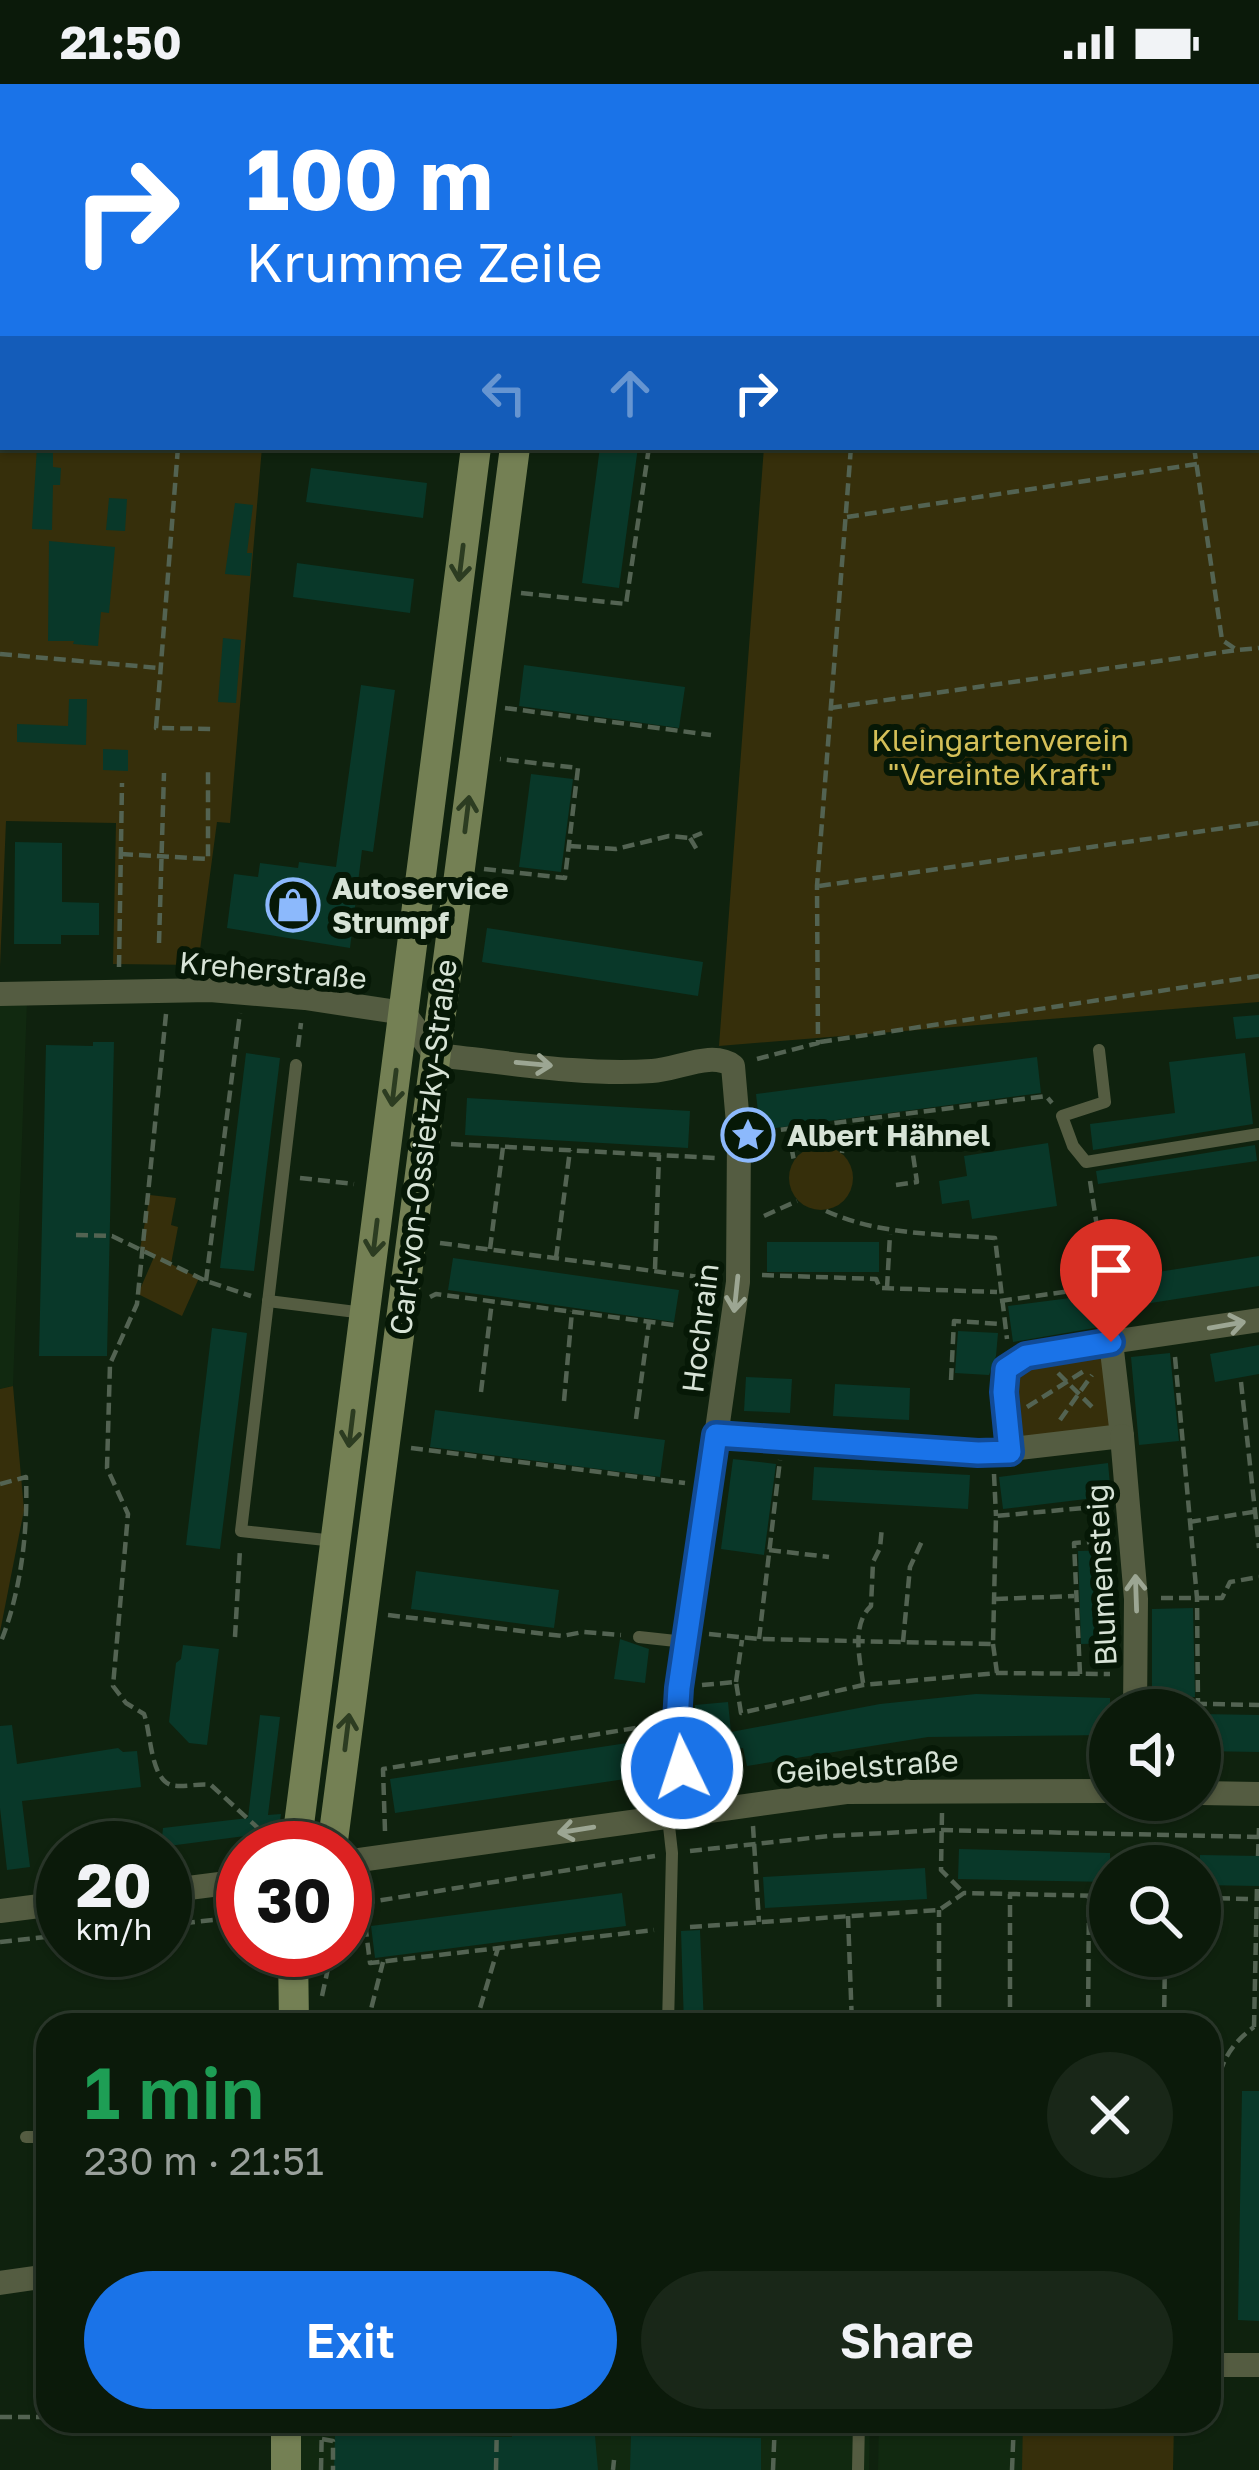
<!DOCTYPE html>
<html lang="en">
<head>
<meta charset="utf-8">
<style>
	:root { --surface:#0b1a0a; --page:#192718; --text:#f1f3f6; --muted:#9aa19c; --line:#2b382b; --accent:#1a73e8 }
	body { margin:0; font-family:"Golos Text",sans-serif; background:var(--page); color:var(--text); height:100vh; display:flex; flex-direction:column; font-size:45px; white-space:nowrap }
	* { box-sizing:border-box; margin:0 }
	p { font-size:39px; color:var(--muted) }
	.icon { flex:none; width:66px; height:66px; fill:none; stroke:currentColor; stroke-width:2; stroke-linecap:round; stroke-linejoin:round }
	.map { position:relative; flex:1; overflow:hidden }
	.drawer { position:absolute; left:36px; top:1929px; width:1185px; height:420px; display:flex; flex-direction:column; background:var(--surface); border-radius:36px; box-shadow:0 3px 9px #0004,0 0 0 3px var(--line) }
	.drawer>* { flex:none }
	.banner { position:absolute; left:0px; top:0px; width:1260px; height:366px; box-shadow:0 3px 9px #0004,0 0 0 3px var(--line); background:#1a73e8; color:#fff; overflow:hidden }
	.buttons { position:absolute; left:1089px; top:1605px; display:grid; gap:24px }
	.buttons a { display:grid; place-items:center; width:132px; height:132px; border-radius:50%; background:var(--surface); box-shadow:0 3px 9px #0004,0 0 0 3px var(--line); font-size:60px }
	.speed { position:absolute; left:36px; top:1737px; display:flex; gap:24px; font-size:60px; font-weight:700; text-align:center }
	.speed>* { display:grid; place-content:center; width:156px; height:156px; border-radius:50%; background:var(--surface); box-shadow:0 3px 9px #0004,0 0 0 3px var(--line); line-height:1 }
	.speed small { font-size:30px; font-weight:400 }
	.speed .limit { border:18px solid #d22; background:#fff; color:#111 }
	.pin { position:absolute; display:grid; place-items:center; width:102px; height:102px; color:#fff; margin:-123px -51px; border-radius:50% 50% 50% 0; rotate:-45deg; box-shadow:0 0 12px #0007 }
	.pin .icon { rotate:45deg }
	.me { position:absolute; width:132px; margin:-66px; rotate:356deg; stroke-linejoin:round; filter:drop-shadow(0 0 9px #0008) }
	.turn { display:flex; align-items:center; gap:42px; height:252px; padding:0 48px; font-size:54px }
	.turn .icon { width:156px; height:156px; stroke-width:2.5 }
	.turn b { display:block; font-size:84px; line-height:102px }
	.lanes { display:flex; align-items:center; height:114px; padding:0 48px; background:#0003; justify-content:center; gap:60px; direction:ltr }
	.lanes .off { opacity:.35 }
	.round { display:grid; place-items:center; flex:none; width:126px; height:126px; border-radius:63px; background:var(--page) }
	.headline { display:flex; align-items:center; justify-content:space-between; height:204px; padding:0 48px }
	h1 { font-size:72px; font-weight:600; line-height:90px; color:#1e9e55 }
	.primary-button { display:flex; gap:24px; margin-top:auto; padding:24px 48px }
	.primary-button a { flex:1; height:138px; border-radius:72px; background:var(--accent); color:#fff; font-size:48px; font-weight:600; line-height:138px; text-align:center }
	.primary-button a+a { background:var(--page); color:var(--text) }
	.status { display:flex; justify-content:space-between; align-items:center; height:84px; padding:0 60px; background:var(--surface); direction:ltr }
	.status svg { height:33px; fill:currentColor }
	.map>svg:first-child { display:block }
	.built { fill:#112910 }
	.green { fill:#362f0b }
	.building { fill:#093829 }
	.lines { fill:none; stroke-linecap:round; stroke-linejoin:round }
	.path { stroke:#536352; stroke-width:4.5; stroke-dasharray:12 6; stroke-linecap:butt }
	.lane { stroke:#545c41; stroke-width:12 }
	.street { stroke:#545c41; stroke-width:24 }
	.secondary { stroke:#748054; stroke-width:30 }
	.oneway { stroke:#2c3c21 }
	.oneway2 { stroke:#9ca693 }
	.route-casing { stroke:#114b97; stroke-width:30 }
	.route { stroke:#1a73e8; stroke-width:21 }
	.labels { text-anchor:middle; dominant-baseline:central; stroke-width:12; stroke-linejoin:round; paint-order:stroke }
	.park-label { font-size:30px; fill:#d4bf58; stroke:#061806 }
	.poi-label { font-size:30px; font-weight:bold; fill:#d7e3d6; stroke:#061806; text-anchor:start }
	.street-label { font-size:30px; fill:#d7e3d6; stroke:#061806 }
</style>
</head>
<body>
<div class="status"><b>21:50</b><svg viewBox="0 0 49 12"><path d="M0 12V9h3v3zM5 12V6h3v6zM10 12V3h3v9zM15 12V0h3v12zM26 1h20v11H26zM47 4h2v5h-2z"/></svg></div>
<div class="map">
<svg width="1259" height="2386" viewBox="0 0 1259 2386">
	<rect width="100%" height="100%" fill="#0f220e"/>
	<g class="built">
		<path d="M27 918 13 1302 0 1305V919Z"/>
		<path d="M299 2337H870L869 2386H298Z"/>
		<path d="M879 2337H1174L1173 2386H878Z"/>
	</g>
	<g class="green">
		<path d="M0 0H293L3 3V363H262L230 739 217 738 198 881 113 880 116 739 6 737 0 883Z"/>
		<path d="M792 0H1259V918L719 962 764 363H1257V3H792Z"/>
		<circle cx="821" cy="1094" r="32"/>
		<path d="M150 1111 176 1114 171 1141 178 1143 171 1180 199 1194 182 1232 138 1210 154 1173 140 1165Z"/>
		<path d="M1102 1264 1115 1342 1017 1360 1010 1287Z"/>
		<path d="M13 1302 24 1426 0 1548V1305Z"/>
		<path d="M1023 2337H1174L1173 2386H1022Z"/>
	</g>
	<g class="building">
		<path d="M37 363H53V383L61 384 60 401H53L52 446 32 445Z"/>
		<path d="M600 363H638L619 504 582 499Z"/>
		<path d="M311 384 427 399 423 434 306 418Z"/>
		<path d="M109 414 127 415 125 447 106 446Z"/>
		<path d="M235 419 253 421 247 469H252L250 492 225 490Z"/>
		<path d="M49 457 115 463 109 529 101 528 98 562 73 560 74 557H48Z"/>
		<path d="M297 479 414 495 410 529 293 513Z"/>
		<path d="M223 554 241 556 236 619 218 618Z"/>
		<path d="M524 581 685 603 679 644 519 622Z"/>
		<path d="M361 601 395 606 373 768 362 766 350 864 227 844 234 790 258 793 260 779 298 784 299 778 336 783Z"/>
		<path d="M69 615H87L86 661 17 658V640L68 642Z"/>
		<path d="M103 665 128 666V687L103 686Z"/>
		<path d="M531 690 573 695 561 788 519 783Z"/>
		<path d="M15 758 62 759V818L99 819V851H61V860H14Z"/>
		<path d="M487 844 703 878 698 912 482 878Z"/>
		<path d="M1259 931V953L1236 955 1233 933Z"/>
		<path d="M93 958H114L107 1272H39L46 961 93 962Z"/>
		<path d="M246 969 280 974 254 1187 220 1184Z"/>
		<path d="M1245 969 1253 1040 1093 1066 1090 1040 1175 1029 1169 978Z"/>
		<path d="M1037 973 1041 1009 760 1046 756 1010Z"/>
		<path d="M467 1014 690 1027 688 1064 465 1051Z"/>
		<path d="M1048 1059 1057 1122 972 1135 969 1116 942 1120 939 1097 967 1092 964 1072Z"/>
		<path d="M1255 1061 1257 1077 1098 1100 1096 1087Z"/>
		<rect x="767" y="1158" width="112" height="30"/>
		<path d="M1259 1172V1202L1119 1224 1114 1195Z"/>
		<path d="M453 1174 679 1206 674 1238 448 1206Z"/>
		<path d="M1101 1210 1106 1242 1013 1258 1008 1222Z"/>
		<path d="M212 1244 247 1249 220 1465 186 1461Z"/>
		<path d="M958 1247 998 1249 996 1272 989 1291 955 1289Z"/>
		<path d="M1259 1261V1290L1215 1298 1210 1270Z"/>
		<path d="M1170 1269 1179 1357 1139 1361 1131 1273Z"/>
		<path d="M746 1293 792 1295 790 1329 744 1327Z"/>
		<path d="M835 1300 910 1304 909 1336 833 1332Z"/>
		<path d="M435 1326 665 1356 660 1393 430 1363Z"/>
		<path d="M733 1375 776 1380 764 1471 721 1465Z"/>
		<path d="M1108 1379 1111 1412 1003 1425 999 1393Z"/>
		<path d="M814 1383 970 1391 968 1425 812 1416Z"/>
		<path d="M1115 1466 1119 1559 1081 1560 1078 1467Z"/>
		<path d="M416 1487 559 1506 554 1544 411 1525Z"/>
		<path d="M1193 1524 1195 1613H1152V1525Z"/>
		<path d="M620 1555 649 1565 645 1599 614 1595Z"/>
		<path d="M183 1561 219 1565 207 1661 189 1659 169 1638 176 1579 181 1575Z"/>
		<path d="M976 1610 1110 1614V1651L928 1653 747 1682 743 1664 697 1669 695 1660V1621L728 1618 731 1648 880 1620Z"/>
		<path d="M1200 1630 1259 1631V1668L1200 1667Z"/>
		<path d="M260 1631 280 1633 268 1731 281 1730 279 1745 245 1756V1752L161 1763 163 1744 248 1734Z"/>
		<path d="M12 1641 17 1680 118 1664 123 1668 137 1667 141 1703 22 1717 30 1783 7 1786 0 1724V1642Z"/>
		<path d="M634 1658 639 1693 395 1729 390 1695Z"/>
		<path d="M959 1765 1110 1769V1798L958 1795Z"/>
		<path d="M1200 1771 1259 1772V1802L1200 1801Z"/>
		<path d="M925 1784 927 1815 765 1824 763 1793Z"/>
		<path d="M622 1809 626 1842 375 1874 371 1842Z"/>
		<path d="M700 1846 704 1941H684L681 1847Z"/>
		<path d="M1242 2007H1259V2237L1238 2236Z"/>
		<path d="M512 2337H571L595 2352 598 2386H334L335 2350 512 2353Z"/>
		<path d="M631 2352 761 2354V2386H630Z"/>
	</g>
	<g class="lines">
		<g class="path">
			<path d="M60 0 61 3"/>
			<path d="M1142 0 1143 3"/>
			<path d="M211 3V0"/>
			<path d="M387 3 388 0"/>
			<path d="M674 3V0"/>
			<path d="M879 3V0"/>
			<path d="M1257 147H1259"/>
			<path d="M0 219H3"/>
			<path d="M178 363 156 644 216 645"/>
			<path d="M1194 363 1222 556 1237 566 1259 564"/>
			<path d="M847 433 1197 380"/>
			<path d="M521 509 626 520 649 363"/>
			<path d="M0 570 159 584"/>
			<path d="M505 624 711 651"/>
			<path d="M830 624 1237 566"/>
			<path d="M690 754 699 769"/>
			<path d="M569 762 616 765 669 752 690 754 702 749"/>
			<path d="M121 770 208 775V688"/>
			<path d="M484 785 565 794 578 684 500 675"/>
			<path d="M819 802 1259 739"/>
			<path d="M159 859 164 689"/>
			<path d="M119 883 122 699"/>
			<path d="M166 930 137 1220 110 1280 107 1384 128 1430 113 1602 126 1619 144 1630C151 1648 150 1694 171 1701 183 1704 198 1699 211 1701L271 1756"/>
			<path d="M820 958 1259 892"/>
			<path d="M298 963 301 939"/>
			<path d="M757 975 818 959 817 802 851 363"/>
			<path d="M788 1045 794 1077"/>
			<path d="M763 1048 1046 1012 1052 1019"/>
			<path d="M451 1060 716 1074"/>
			<path d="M842 1069 844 1039"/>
			<path d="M300 1094 354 1100"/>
			<path d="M1090 1097 1111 1234"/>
			<path d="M896 1101 917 1098 907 1030"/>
			<path d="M826 1127C879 1151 937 1150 995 1154L1007 1255"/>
			<path d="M764 1132 797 1117"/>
			<path d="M76 1151 112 1152 206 1197 251 1212"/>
			<path d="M440 1159 714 1195"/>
			<path d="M490 1165 503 1063"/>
			<path d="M556 1174 570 1066"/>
			<path d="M655 1185 659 1071"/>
			<path d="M762 1191 876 1195 880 1204 997 1208"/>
			<path d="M206 1197 240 929"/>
			<path d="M887 1204 890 1150"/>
			<path d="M430 1213 436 1210 674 1241"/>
			<path d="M1000 1217 1106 1202"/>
			<path d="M1175 1273 1197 1514 1198 1620"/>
			<path d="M1058 1289 1096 1327"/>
			<path d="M951 1296 954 1237 1002 1240"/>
			<path d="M1241 1298 1259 1464"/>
			<path d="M481 1308 492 1217"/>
			<path d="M564 1317 572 1227"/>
			<path d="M1027 1323 1084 1287"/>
			<path d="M636 1335 649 1238"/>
			<path d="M1060 1336 1092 1291"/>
			<path d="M411 1364 685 1399"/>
			<path d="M994 1390 996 1432"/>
			<path d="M0 1400 26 1393C28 1448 21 1508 0 1560"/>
			<path d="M1189 1438 1259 1427"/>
			<path d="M769 1466 829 1473"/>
			<path d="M1161 1514H1222L1230 1498 1259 1493"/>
			<path d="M996 1515 1074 1512"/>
			<path d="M388 1531 562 1552 583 1548 621 1551"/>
			<path d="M709 1550 759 1555 993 1560 996 1432 1105 1422"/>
			<path d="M235 1553 240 1465"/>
			<path d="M759 1555 780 1376"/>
			<path d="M903 1558 910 1483 923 1455"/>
			<path d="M993 1560 997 1589"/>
			<path d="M1080 1590 1074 1459 1109 1457"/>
			<path d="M736 1598 742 1556"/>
			<path d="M863 1599C860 1575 851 1541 871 1522L873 1478 880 1464 882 1443"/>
			<path d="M702 1601 736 1598 741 1629 863 1601 997 1589 1110 1590"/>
			<path d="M1159 1619 1259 1621"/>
			<path d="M942 1729 941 1786 964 1809"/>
			<path d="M753 1742 759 1838"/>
			<path d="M385 1747 383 1685 654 1641"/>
			<path d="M690 1767 829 1752 942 1746 1259 1753"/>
			<path d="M1258 1772 1259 1744"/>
			<path d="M1200 1814 1254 1815"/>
			<path d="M345 1822 655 1772"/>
			<path d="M363 1823 370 1879 654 1846"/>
			<path d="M848 1832 852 1941"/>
			<path d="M165 1841 243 1833"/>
			<path d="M690 1843 939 1826 964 1809 1110 1812"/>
			<path d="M0 1858 63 1851"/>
			<path d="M322 1912 332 1866"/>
			<path d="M480 1935 497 1941"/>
			<path d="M367 1941 383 1878"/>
			<path d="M475 1941 498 1864"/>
			<path d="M939 1941V1826"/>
			<path d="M1010 1941V1810"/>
			<path d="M1088 1941 1089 1812"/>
			<path d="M1164 1941 1165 1872"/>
			<path d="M1254 1943 1257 1802"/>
			<path d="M1209 2074 1216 2071C1218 2017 1206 1978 1254 1943"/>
			<path d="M0 2333H48"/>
			<path d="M322 2355 333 2357V2386"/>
			<path d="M321 2386 322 2337"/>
			<path d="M496 2386 497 2337"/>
			<path d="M613 2386 614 2376"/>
			<path d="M773 2386 775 2337"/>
			<path d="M1012 2386 1014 2337"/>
		</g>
		<g class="lane">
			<path d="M1099 966 1105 1018 1062 1032 1073 1062 1086 1078 1259 1050"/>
			<path d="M296 981 241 1447 335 1457"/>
			<path d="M268 1217 364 1229"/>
			<path d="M639 1553 685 1558"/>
			<path d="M668 1941 672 1769 668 1733"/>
			<path d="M26 2053H48"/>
			<path d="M162 2337 285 2341"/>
			<path d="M858 2386 859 2337"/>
		</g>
		<g class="street">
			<path d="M0 910 210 906 305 914 404 929 435 971C506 978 581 992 652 987 677 986 712 966 733 982L739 1051 738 1198 678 1620 679 1662 693 1728"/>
			<path d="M1111 1258 1259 1236"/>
			<path d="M717 1351 978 1369 1122 1352 1111 1258 1026 1272 1006 1285 1004 1308 1010 1368"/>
			<path d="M1122 1352 1136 1515 1135 1626"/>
			<path d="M1200 1709 1259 1710"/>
			<path d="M345 1778 846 1708 1110 1707"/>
			<path d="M165 1807 243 1797"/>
			<path d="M0 1827 63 1819"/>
			<path d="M0 2199 48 2192"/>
			<path d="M1209 2281H1259"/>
		</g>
		<g class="secondary">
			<path d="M522 3 523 0"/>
			<path d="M562 3V0"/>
			<path d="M296 1764 476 363"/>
			<path d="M332 1764 515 363"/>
			<path d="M293 1866 294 1941"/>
			<path d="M286 2386V2337"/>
		</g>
	</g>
	<defs><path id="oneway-shaft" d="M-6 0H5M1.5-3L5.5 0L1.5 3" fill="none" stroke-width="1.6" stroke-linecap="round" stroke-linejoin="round" transform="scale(3)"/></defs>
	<g class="oneway">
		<use href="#oneway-shaft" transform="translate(461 479) rotate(97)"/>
		<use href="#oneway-shaft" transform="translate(467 730) rotate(-83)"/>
		<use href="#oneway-shaft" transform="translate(394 1004) rotate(97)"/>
		<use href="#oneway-shaft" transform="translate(375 1154) rotate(97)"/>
		<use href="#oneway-shaft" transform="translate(351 1345) rotate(97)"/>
		<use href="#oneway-shaft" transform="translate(347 1648) rotate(-83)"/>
	</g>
	<g class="oneway2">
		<use href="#oneway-shaft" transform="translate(534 980) rotate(5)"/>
		<use href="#oneway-shaft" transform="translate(736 1210) rotate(96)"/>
		<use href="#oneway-shaft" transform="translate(1227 1241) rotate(-10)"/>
		<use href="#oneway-shaft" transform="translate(1136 1509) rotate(-92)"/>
		<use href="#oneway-shaft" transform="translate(576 1746) rotate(171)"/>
	</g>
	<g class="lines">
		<g class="route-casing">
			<path id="route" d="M682 1684 677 1637 679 1604 716 1351 978 1369 1010 1368 1004 1308 1006 1285 1026 1272 1111 1258"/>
		</g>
		<use href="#route" class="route"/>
	</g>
	<defs>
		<g id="shop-ring" transform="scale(2.7)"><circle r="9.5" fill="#061806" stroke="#8cb9fc" stroke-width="1.5"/><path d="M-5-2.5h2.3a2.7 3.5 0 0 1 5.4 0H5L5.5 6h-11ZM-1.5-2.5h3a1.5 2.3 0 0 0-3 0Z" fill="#8cb9fc"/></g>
		<g id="sight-ring" transform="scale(2.7)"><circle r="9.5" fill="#061806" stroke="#8cb9fc" stroke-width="1.5"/><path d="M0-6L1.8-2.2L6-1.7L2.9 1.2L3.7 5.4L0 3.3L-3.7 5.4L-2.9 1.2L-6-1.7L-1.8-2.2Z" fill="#8cb9fc"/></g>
	</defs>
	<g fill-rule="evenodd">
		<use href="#shop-ring" x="293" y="821"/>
		<use href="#sight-ring" x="748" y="1051"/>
	</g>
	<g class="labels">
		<g class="park-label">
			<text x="1000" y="656">Kleingartenverein<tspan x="1000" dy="34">"Vereinte Kraft"</tspan></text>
		</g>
		<g class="poi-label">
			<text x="332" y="804">Autoservice<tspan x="332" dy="34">Strumpf</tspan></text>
			<text x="787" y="1051">Albert Hähnel</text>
		</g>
		<g class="street-label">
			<text transform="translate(273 886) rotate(5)">Kreherstraße</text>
			<text transform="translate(423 1063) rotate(-83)">Carl-von-Ossietzky-Straße</text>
			<text transform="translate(700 1244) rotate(-83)">Hochrain</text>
			<text transform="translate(1101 1491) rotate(-93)">Blumensteig</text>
			<text transform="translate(867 1682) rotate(-4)">Geibelstraße</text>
		</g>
	</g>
</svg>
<div class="buttons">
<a><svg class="icon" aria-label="sound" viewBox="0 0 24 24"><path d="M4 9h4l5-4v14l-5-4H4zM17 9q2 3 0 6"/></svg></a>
<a><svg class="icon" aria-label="search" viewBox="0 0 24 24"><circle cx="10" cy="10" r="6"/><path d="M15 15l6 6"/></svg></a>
</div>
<div class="speed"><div>20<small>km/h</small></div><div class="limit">30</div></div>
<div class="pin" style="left:1111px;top:1258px;background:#d93025"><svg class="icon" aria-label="arrive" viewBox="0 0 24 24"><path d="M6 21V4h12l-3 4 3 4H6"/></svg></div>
<svg class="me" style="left:682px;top:1684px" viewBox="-20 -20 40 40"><circle r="17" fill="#1a73e8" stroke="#fff" stroke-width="3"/><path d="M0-11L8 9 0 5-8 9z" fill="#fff"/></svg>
<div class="banner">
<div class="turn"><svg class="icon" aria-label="right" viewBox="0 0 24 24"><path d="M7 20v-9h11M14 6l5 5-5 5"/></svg><div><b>100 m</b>Krumme Zeile</div></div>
<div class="lanes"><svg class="icon off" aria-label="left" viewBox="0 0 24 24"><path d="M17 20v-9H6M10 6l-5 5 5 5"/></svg><svg class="icon off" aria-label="ahead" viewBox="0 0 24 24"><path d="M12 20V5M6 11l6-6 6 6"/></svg><svg class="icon" aria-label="right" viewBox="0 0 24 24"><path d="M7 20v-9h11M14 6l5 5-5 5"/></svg></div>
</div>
<section class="drawer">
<div class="headline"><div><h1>1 min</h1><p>230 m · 21:51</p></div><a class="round"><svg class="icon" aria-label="close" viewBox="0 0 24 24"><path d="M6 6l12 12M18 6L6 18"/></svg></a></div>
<div class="primary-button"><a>Exit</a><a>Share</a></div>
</section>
</div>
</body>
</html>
